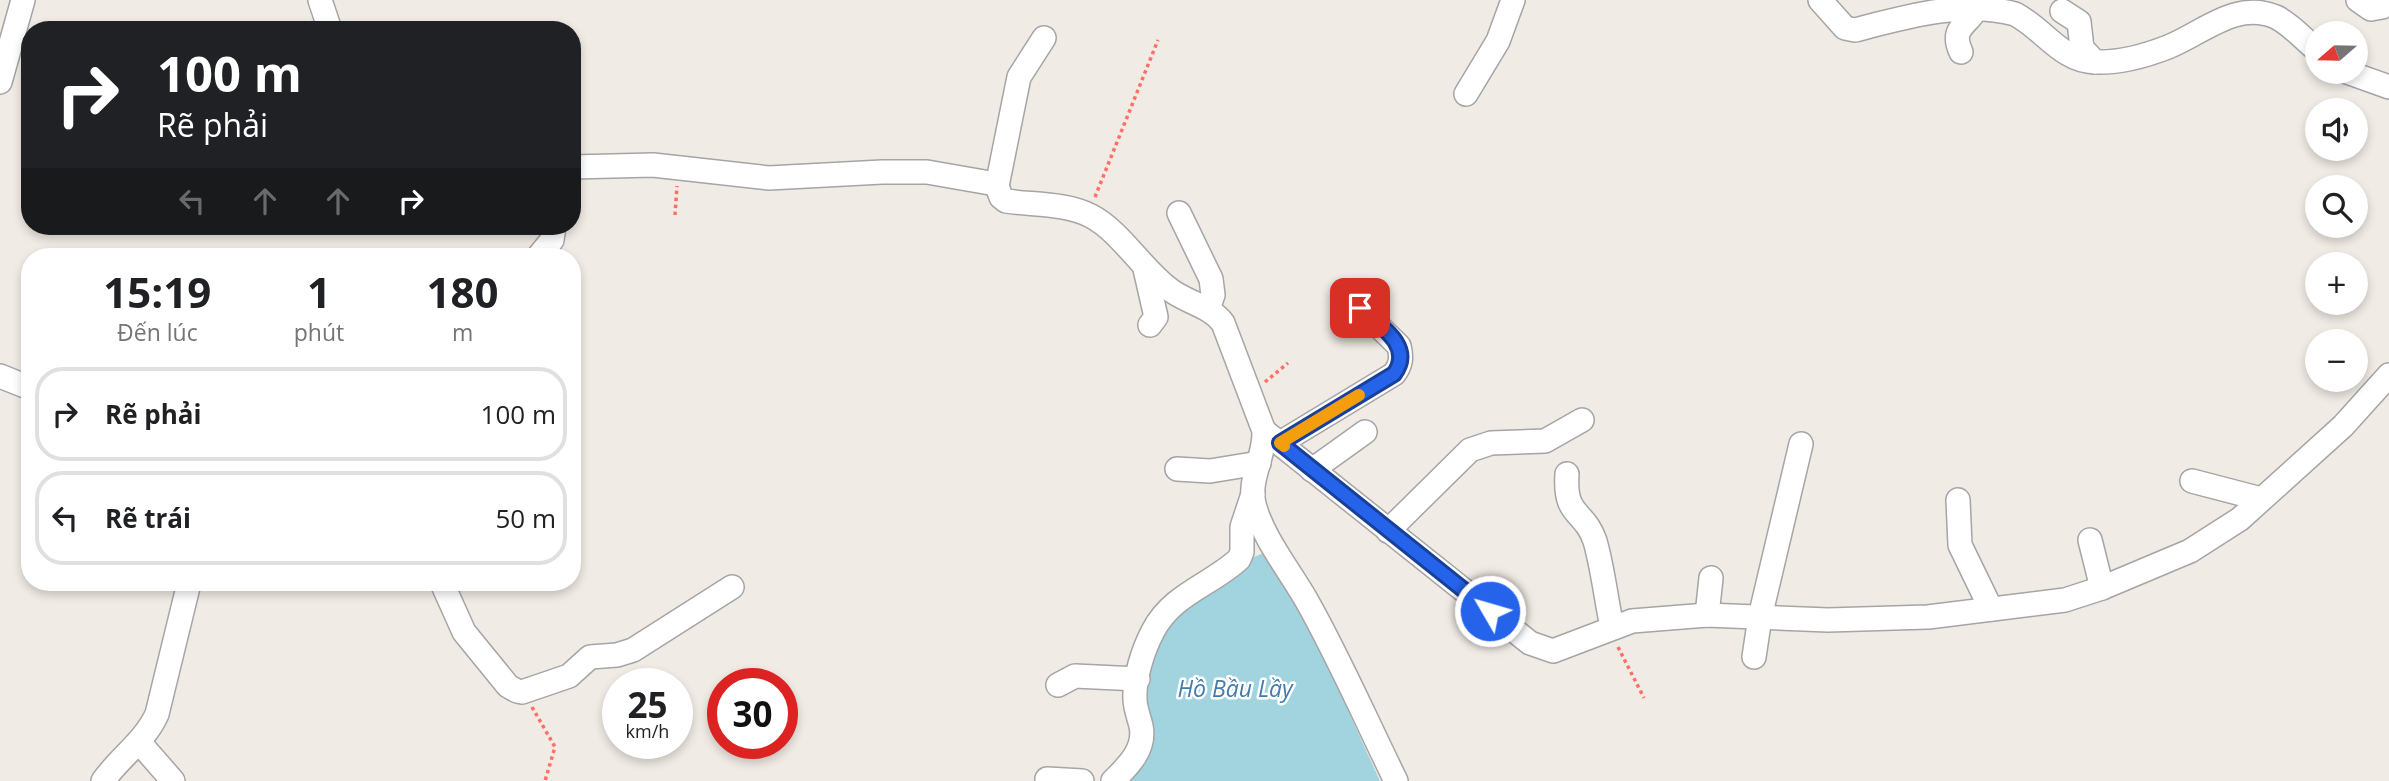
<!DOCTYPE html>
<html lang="vi">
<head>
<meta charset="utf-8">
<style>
	:root { --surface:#fff; --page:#f2f2f2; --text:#202124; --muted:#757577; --line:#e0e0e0 }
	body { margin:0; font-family:"Open Sans",sans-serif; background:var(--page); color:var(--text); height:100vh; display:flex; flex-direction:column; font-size:26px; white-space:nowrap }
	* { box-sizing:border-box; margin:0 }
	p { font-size:23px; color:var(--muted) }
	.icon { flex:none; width:38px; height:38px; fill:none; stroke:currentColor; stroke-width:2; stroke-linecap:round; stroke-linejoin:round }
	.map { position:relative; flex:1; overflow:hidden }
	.drawer { position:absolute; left:21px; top:248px; width:560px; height:343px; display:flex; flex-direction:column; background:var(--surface); border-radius:28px; box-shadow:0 4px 10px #0003 }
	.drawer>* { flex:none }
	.guide { position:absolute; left:21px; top:21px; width:560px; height:214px; border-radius:28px; box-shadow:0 4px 10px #0003; background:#202124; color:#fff; overflow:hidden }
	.needle { width:46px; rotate:250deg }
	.controls { position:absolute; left:2305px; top:21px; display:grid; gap:14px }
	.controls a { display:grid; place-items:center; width:63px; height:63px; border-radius:50%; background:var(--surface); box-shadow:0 4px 10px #0003; font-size:35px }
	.speed { position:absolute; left:602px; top:668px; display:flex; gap:14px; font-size:35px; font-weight:700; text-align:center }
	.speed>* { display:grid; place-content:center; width:91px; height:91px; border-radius:50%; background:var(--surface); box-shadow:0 4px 10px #0003; line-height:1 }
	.speed small { font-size:18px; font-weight:400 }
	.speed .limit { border:10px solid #d22; background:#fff; color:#111 }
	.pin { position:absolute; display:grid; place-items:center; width:60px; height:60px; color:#fff; margin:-30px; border-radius:14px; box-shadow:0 4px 10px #0006 }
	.me { position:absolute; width:77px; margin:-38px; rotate:308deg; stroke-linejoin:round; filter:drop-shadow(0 0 5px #0008) }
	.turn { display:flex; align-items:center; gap:24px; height:147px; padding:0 21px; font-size:32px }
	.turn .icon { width:91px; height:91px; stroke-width:2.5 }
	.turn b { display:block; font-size:49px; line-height:60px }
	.lanes { display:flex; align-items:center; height:66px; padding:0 21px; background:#0003; justify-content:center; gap:35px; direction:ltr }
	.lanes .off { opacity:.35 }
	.eta { display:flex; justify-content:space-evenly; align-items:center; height:119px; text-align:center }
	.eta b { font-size:42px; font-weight:700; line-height:49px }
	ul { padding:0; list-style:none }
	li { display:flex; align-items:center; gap:21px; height:94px; margin:0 14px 10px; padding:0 7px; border:4px solid var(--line); border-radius:28px }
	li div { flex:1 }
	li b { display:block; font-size:26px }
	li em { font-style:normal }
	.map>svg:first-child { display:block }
	.water { fill:#a2d4e0 }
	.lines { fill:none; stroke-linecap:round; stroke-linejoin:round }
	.minor-casing { stroke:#a5a5a5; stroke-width:26 }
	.path { stroke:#ff6f66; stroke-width:3.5; stroke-dasharray:3.5 3.5; stroke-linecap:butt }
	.minor { stroke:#fff; stroke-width:23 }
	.route-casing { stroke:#184099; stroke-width:18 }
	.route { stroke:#2563eb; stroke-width:12 }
	.slow { stroke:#f59e0b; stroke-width:12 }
	.labels { text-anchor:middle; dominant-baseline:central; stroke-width:5; stroke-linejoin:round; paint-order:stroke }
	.water-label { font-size:23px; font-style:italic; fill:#437bab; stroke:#fff }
</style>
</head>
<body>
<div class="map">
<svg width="2389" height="781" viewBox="0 0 2389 781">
	<rect width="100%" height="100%" fill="#f0ebe4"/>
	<path class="water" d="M1268 551 1291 585 1380 781H1120L1136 760 1143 679 1168 613 1240 563Z"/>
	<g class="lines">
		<g class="minor-casing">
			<g id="minor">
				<path d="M320 0 330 30"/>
				<path d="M1820 0 1845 28 1855 30C1905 17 1963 0 2015 14 2044 29 2061 61 2095 62 2120 63 2145 56 2168 47 2203 33 2236 0 2276 17 2292 25 2303 39 2317 50"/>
				<path d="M2358 0 2371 9 2382 7 2389 0"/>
				<path d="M2062 11 2079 22 2082 48 2095 62"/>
				<path d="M1961 52C1947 23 1978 23 1977 0"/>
				<path d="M2347 72 2389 87"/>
				<path d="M0 82 23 0"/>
				<path d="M1466 94 1498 41 1513 0"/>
				<path d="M572 167 653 165 769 178 882 172H927L990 183 997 186 1001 197 1006 201C1033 205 1066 203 1091 216 1120 231 1142 269 1169 289 1187 303 1209 305 1223 323L1264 431C1265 457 1248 479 1254 504 1262 537 1292 574 1308 603 1340 660 1367 722 1396 781"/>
				<path d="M997 186 1019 77 1044 38"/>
				<path d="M1179 213 1211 279 1213 295 1208 309"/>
				<path d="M538 257 552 240 554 226"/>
				<path d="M1145 269 1156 317 1150 325"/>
				<path d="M0 376 30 388"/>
				<path d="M1264 431 1530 643 1553 651 1632 621 1707 615 1828 620 1928 617 2065 600 2102 588 2190 551 2240 519 2343 426 2389 375"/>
				<path d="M1280 443 1394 374C1401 365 1402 358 1399 346L1360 308"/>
				<path d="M1177 469 1210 471 1259 463"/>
				<path d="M1312 470 1365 432"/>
				<path d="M1567 474C1564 518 1584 509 1595 541 1603 569 1606 599 1612 627"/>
				<path d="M2192 481 2261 499"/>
				<path d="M1958 500 1960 545 1991 609"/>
				<path d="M1388 531 1470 450 1491 443 1545 441 1582 420"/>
				<path d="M2090 540 2102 588"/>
				<path d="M442 583 464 632 508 686 517 691 522 692 569 676 590 657 617 655 633 650 732 587"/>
				<path d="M1707 615 1711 578"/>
				<path d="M1754 657 1760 617 1801 444"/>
				<path d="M1058 685 1075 676 1138 679"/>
				<path d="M139 742 173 781"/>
				<path d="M1047 779 1082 781"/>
				<path d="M103 781C120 757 145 741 157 714L189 583"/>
				<path d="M1113 781C1128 766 1146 749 1141 726 1139 717 1135 708 1135 699 1134 678 1143 650 1153 631 1172 594 1211 585 1239 559L1242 552V527L1253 494"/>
			</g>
		</g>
		<g class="path">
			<path d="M1095 197 1158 40"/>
			<path d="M675 215 677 186"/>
			<path d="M1265 382 1288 363"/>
			<path d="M1618 647 1644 698"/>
			<path d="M532 707 555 747 545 781"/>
		</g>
		<use href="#minor" class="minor"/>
	</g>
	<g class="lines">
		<g class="route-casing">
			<path id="route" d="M1360 308C1379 325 1415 346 1394 374L1280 443 1490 611"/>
		</g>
		<use href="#route" class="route"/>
		<path class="slow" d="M1284 446 1280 443 1359 395"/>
	</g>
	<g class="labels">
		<g class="water-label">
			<text x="1235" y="688">Hồ Bầu Lầy</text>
		</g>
	</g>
</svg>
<div class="controls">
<a><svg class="needle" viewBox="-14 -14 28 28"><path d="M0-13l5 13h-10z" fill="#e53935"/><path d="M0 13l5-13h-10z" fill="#757577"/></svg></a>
<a><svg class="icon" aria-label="sound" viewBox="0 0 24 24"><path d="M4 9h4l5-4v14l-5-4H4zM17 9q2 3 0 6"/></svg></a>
<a><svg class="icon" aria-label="search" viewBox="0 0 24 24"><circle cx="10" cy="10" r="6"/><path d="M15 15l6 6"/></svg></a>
<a>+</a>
<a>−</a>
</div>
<div class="speed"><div>25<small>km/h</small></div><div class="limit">30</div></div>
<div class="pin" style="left:1360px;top:308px;background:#d93025"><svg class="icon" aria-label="arrive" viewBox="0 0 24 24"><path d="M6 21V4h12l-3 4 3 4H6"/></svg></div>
<svg class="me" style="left:1490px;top:611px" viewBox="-20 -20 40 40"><circle r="17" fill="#2563eb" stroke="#fff" stroke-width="3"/><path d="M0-11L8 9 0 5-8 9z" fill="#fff"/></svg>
<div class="guide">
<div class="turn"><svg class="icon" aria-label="right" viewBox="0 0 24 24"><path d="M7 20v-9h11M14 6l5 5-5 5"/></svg><div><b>100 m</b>Rẽ phải</div></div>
<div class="lanes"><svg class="icon off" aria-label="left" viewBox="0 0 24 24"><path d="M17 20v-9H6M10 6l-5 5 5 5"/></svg><svg class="icon off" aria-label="ahead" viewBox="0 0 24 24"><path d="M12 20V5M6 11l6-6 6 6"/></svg><svg class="icon off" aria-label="ahead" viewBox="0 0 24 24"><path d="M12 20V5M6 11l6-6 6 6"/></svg><svg class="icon" aria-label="right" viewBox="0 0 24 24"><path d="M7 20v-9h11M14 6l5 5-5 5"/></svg></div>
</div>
<section class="drawer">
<div class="eta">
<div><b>15:19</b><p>Đến lúc</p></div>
<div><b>1</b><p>phút</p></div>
<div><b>180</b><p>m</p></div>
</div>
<ul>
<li><svg class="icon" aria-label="right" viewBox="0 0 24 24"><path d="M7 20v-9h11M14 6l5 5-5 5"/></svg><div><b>Rẽ phải</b></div><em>100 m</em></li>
<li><svg class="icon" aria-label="left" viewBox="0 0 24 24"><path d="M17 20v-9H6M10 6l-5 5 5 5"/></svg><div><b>Rẽ trái</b></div><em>50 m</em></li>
</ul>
</section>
</div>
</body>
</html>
